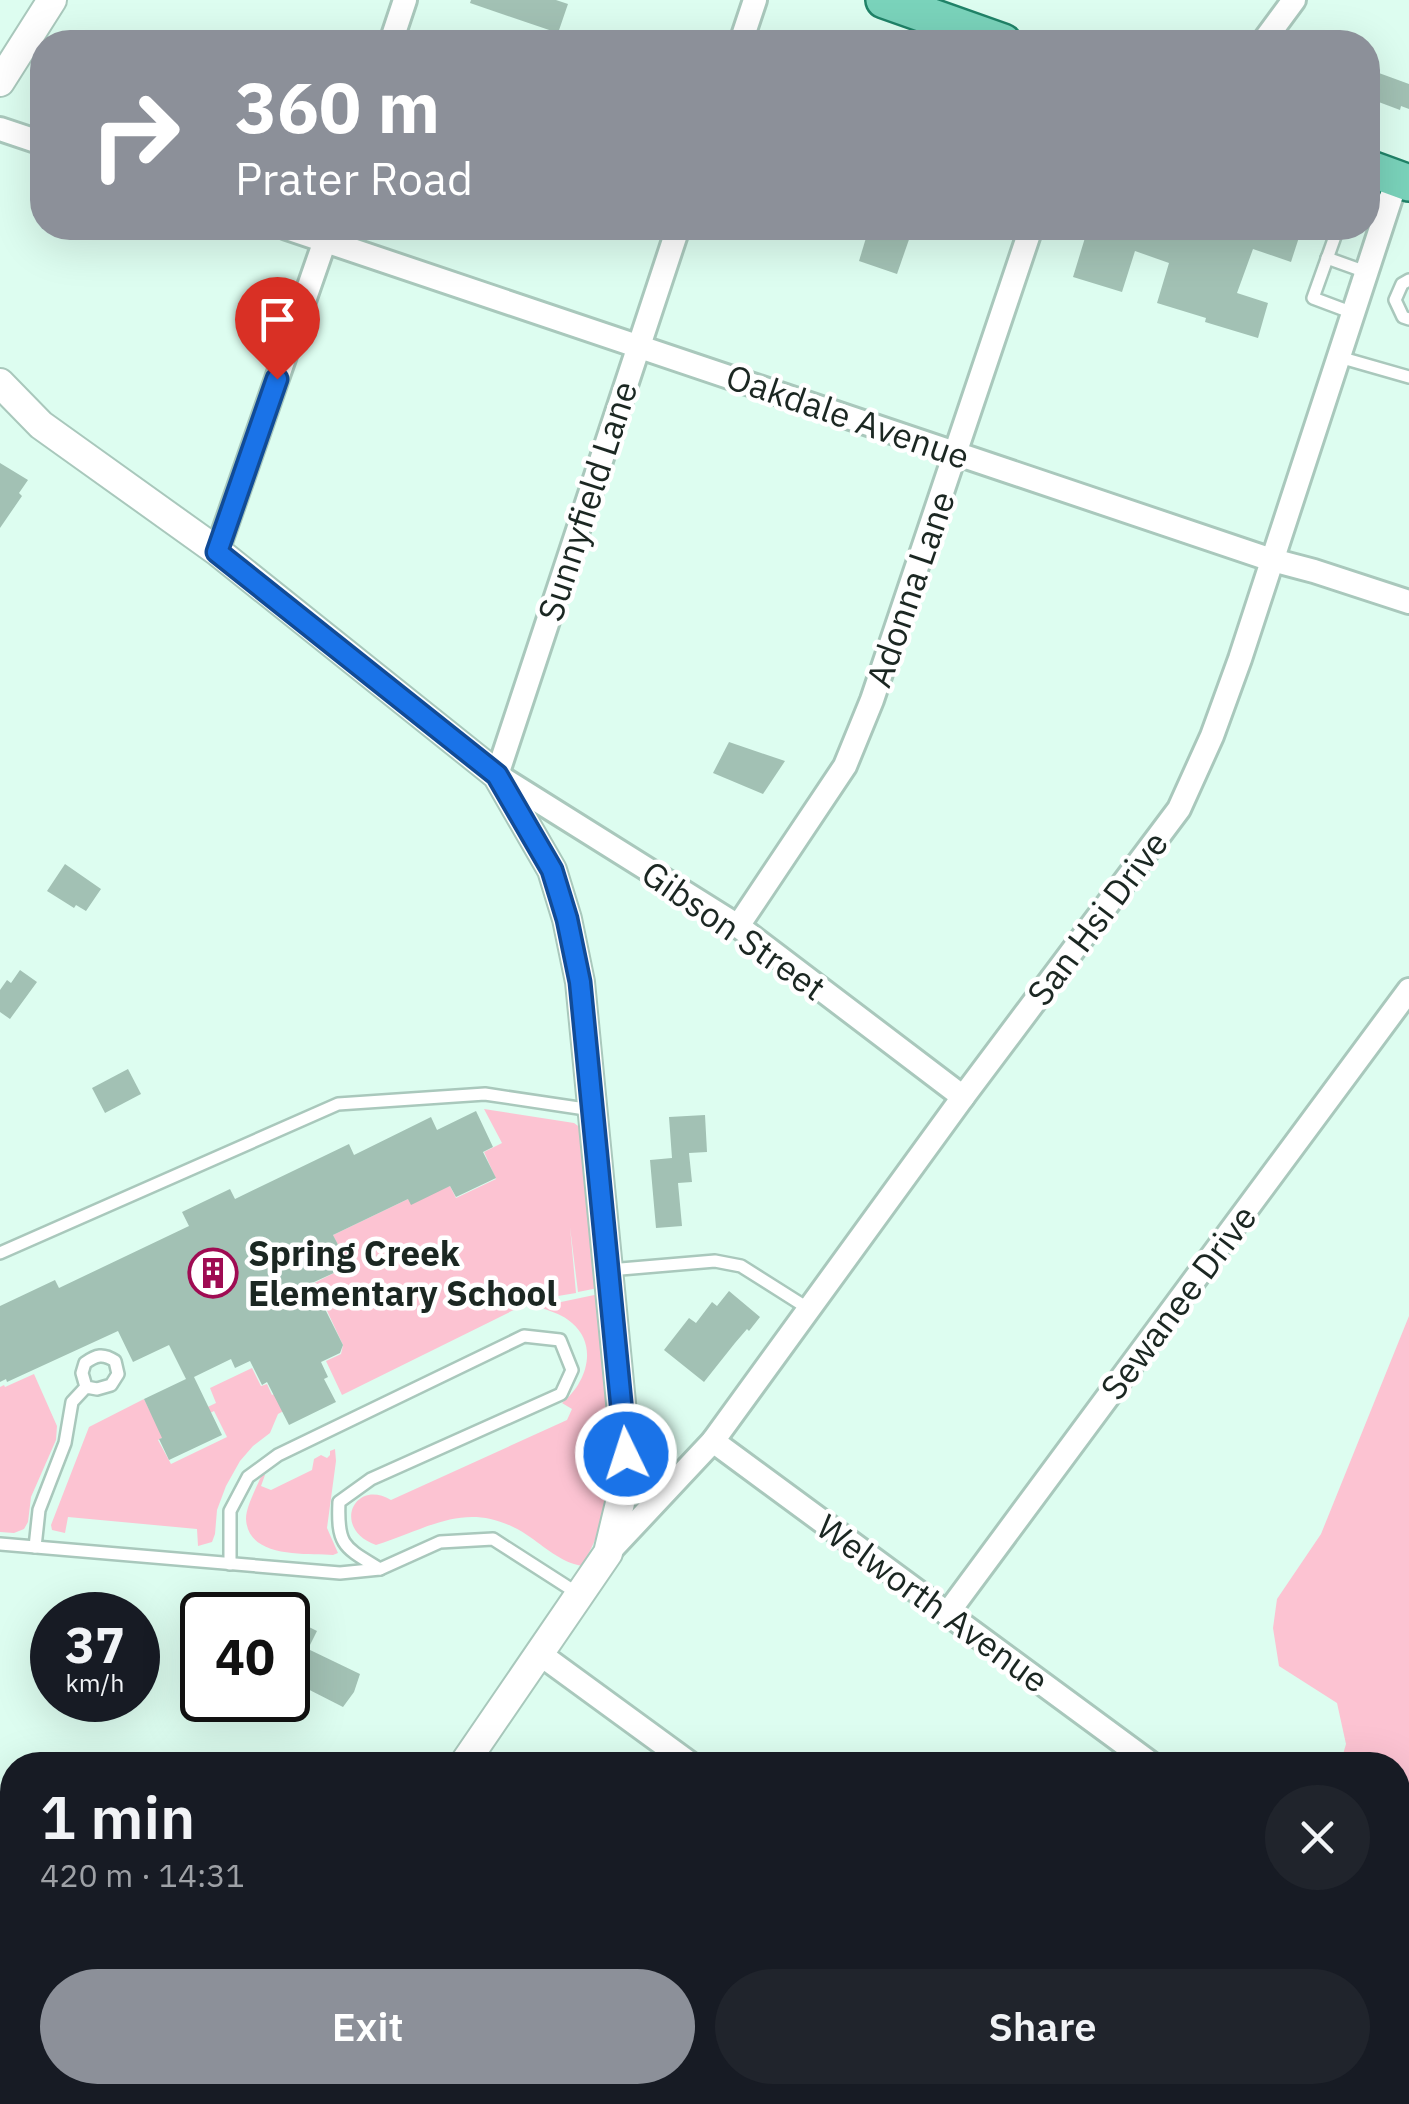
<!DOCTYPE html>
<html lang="en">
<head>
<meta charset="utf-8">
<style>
	:root { --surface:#171b24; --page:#20242c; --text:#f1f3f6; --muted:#9ea1a6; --accent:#8c9099 }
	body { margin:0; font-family:"IBM Plex Sans",sans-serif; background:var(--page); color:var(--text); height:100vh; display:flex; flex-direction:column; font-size:38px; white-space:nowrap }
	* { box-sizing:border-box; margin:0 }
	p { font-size:32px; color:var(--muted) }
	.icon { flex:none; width:55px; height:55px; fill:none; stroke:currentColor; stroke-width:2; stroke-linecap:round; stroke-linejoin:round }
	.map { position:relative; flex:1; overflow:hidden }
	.sheet { position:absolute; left:0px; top:1752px; width:1410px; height:352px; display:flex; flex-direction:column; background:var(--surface); border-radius:40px 40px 0 0; box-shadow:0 10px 40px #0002 }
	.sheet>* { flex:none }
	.hud { position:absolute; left:30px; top:30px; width:1350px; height:210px; border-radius:40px; box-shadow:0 10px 40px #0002; background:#8c9099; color:#fff; overflow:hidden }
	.speed { position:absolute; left:30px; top:1592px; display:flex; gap:20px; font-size:50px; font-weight:700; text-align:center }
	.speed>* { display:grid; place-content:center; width:130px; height:130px; border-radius:50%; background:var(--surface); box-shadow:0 10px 40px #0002; line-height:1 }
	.speed small { font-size:25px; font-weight:400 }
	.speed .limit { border:5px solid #111; border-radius:15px; background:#fff; color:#111 }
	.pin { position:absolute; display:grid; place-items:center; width:85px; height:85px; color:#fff; margin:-102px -42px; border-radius:50% 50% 50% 0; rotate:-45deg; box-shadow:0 0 10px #0007 }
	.pin .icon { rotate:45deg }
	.me { position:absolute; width:110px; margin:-55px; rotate:356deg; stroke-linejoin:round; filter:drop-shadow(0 0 8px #0008) }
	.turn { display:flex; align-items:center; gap:35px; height:210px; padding:0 40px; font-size:45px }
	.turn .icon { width:130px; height:130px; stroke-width:2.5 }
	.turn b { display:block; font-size:70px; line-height:85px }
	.round { display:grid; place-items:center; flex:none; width:105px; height:105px; border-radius:52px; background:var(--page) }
	.summary { display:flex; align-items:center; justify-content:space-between; height:170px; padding:0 40px }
	h1 { font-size:60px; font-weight:600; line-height:75px }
	.primary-button { display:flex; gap:20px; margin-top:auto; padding:20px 40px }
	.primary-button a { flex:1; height:115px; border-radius:60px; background:var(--accent); color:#fff; font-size:40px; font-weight:600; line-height:115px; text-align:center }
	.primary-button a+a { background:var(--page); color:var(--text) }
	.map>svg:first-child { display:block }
	.green { fill:#fcc3d2 }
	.building { fill:#a2c1b4 }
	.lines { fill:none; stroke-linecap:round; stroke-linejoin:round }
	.service-casing { stroke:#a9c8bc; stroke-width:16 }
	.minor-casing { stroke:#a9c8bc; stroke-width:28 }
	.tertiary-casing { stroke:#a9c8bc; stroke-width:32 }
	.primary-casing { stroke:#208368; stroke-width:40 }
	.service { stroke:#fff; stroke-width:11 }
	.minor { stroke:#fff; stroke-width:22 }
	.tertiary { stroke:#fff; stroke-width:28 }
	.primary { stroke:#7ad3bb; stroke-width:35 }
	.route-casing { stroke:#114b97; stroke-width:25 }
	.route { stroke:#1a73e8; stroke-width:18 }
	.labels { text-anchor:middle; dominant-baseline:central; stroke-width:9; stroke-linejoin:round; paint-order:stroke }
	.street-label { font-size:35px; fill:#1b2722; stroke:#fff }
	.poi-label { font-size:35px; font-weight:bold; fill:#1b2722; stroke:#fff; text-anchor:start }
</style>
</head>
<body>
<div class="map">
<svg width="1409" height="2104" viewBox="0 0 1409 2104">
	<rect width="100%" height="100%" fill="#ddfdf0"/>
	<g class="green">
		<path d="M484 1109 574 1123 581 1128 598 1288 578 1292 570 1227 576 1293 534 1300 342 1395 326 1361 341 1354 343 1345 314 1283 348 1266 333 1235 408 1199 450 1186 456 1198 496 1179 484 1152 502 1143Z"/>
		<path d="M599 1294C605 1363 623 1456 602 1522 597 1537 590 1552 582 1566 560 1562 545 1547 527 1535 469 1497 431 1528 376 1545 331 1529 354 1478 391 1500L567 1420 572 1409 562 1403C586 1384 599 1346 572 1323 563 1315 553 1312 542 1308V1306Z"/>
		<path d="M1409 1316V1918L1398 1910V1765H1340L1346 1744 1337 1703 1279 1666 1273 1628 1277 1599 1321 1534Z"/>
		<path d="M252 1368 261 1386 267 1384 272 1395 281 1391 289 1408 278 1414 270 1433 253 1446 240 1461 226 1486 217 1510 215 1534 212 1542 198 1546 197 1529 68 1517 65 1533 52 1530 51 1525 89 1427 144 1399 159 1429 181 1428 158 1440 171 1464 227 1437 214 1411 204 1416 193 1414 216 1403 210 1388Z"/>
		<path d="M34 1374 57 1426 56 1440 31 1497 28 1522 24 1529 14 1533 0 1532V1387L4 1385 5 1387Z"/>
		<path d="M335 1449 336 1461 327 1528 338 1553 333 1555C306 1553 248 1559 246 1519 246 1506 257 1487 262 1474L265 1475 261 1486 271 1490 312 1470 314 1459 321 1455 327 1458 330 1455V1451Z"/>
	</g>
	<g class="building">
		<path d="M471 0H556L568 4 558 33 470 3Z"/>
		<path d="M1368 69 1409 84V109L1401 106 1400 110 1368 98Z"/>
		<path d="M869 228H913L897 274 859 261Z"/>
		<path d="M1088 228H1302L1291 262 1253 249 1237 293 1268 303 1258 338 1205 322 1206 318 1157 303 1169 263 1135 251 1122 292 1073 277Z"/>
		<path d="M0 463 28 480 19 493 22 496 0 528Z"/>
		<path d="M729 742 785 761 763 794 713 773Z"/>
		<path d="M65 864 101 889 86 911 76 905 74 908 47 891Z"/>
		<path d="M20 970 37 982 10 1019 0 1012V990L7 980 11 983Z"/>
		<path d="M128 1069 141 1094 105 1113 92 1088Z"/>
		<path d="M476 1111 493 1147 483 1152 496 1178 456 1197 450 1186 411 1205 408 1199 333 1235 349 1266 312 1283 343 1345 340 1353 321 1362 328 1377 324 1379 336 1402 289 1425 267 1382 262 1385 250 1361 235 1368 231 1359 194 1377 222 1435 169 1460 159 1439 162 1438 144 1399 186 1379 169 1345 133 1362 118 1331 7 1382 6 1379 0 1382V1306L55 1280 59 1288 189 1226 182 1212 230 1189 235 1199 349 1144 354 1155 431 1117 437 1130Z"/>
		<path d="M705 1115 707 1152 689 1153 692 1182 678 1183 682 1226 656 1228 650 1160 672 1158 669 1117Z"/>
		<path d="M729 1291 760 1317 749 1331 747 1329 735 1343 704 1382 664 1350 689 1318 696 1323 712 1302 717 1306Z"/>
		<path d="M299 1622 317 1631 308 1649 360 1674 354 1692 343 1707 288 1679V1643Z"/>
	</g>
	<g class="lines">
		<g class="service-casing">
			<g id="service">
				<path d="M1338 228 1313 298 1353 313"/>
				<path d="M1327 258 1366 272"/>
				<path d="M1409 280 1402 284 1395 300 1403 317 1409 319"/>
				<path d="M1339 357 1409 377"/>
				<path d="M0 1253 338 1104 485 1094 592 1110"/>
				<path d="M609 1270 715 1261 741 1266 809 1309"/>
				<path d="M0 1544 340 1573 380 1569 440 1542 493 1539 577 1593"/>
				<path d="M35 1547 39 1510 65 1443 72 1402 86 1387 82 1373 85 1363C96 1355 103 1353 115 1361L118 1374 111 1385 97 1389 86 1387"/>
				<path d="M230 1564V1511L248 1477 278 1455 524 1336 560 1340 572 1370 561 1394 371 1479 339 1502C337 1546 344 1547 380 1569"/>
			</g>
		</g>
		<g class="minor-casing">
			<g id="minor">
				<path d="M391 42 405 0"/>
				<path d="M741 42 755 0"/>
				<path d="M1263 42 1294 0"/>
				<path d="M0 129 42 143"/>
				<path d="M287 228 1272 560 1314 571 1409 602"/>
				<path d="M678 228 497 775 738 926 963 1097"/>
				<path d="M217 551 329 229"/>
				<path d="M738 926 845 766 872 700 1031 228"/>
				<path d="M713 1441 1153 1765"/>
				<path d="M608 1553 713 1441 963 1097 1179 809 1212 736 1240 659 1397 179"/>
				<path d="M947 1614 1409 990"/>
				<path d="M540 1654 692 1765"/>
				<path d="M0 1944 12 1945"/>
				<path d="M1398 1945 1409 1953"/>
				<path d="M449 2092 467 2104"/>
				<path d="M686 2092 702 2104"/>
				<path d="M1139 2092 1155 2104"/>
			</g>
		</g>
		<g class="tertiary-casing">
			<g id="tertiary">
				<path d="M0 82 52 0"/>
				<path d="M0 383 41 425 217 551 497 775 552 870 567 919 580 982 626 1454 620 1503 608 1553 463 1765"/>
				<path d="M286 2104 289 2092"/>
			</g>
		</g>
		<g class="primary-casing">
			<g id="primary">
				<path d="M884 0 1003 42"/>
				<path d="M1368 168 1409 183"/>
			</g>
		</g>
		<use href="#service" class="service"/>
		<use href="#minor" class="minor"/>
		<use href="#tertiary" class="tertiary"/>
		<use href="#primary" class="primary"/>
	</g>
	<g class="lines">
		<g class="route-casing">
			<path id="route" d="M277 379 217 552 497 775 552 870 567 919 580 982 626 1454"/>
		</g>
		<use href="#route" class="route"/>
	</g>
	<defs>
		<g id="building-ring" transform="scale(2.5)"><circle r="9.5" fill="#fff" stroke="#9f0b52" stroke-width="1.5"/><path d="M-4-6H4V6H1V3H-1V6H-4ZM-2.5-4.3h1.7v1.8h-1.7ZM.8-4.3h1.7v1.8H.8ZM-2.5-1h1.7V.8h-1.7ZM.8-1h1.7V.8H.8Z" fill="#9f0b52"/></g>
	</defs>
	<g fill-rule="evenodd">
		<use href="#building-ring" x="213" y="1273"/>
	</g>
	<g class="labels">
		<g class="street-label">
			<text transform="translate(848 416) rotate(19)">Oakdale Avenue</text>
			<text transform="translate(587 501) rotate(-72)">Sunnyfield Lane</text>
			<text transform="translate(910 589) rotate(-71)">Adonna Lane</text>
			<text transform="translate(1097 918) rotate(-53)">San Hsi Drive</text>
			<text transform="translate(734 930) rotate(35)">Gibson Street</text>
			<text transform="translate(1178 1302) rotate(-53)">Sewanee Drive</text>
			<text transform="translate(933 1603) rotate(36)">Welworth Avenue</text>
		</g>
		<g class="poi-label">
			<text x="248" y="1253">Spring Creek<tspan x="248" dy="40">Elementary School</tspan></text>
		</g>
	</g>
</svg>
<div class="speed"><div>37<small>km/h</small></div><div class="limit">40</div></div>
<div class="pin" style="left:277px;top:379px;background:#d93025"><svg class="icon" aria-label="arrive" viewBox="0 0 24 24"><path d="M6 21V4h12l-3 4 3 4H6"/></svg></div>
<svg class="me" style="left:626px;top:1454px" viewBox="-20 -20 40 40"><circle r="17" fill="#1a73e8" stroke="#fff" stroke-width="3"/><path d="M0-11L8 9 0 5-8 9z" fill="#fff"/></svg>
<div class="hud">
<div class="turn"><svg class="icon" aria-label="right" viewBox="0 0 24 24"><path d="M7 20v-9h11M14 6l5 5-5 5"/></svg><div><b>360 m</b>Prater Road</div></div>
</div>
<section class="sheet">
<div class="summary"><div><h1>1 min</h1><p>420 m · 14:31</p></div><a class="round"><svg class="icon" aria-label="close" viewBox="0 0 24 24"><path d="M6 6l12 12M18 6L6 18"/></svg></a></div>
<div class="primary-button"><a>Exit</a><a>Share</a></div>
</section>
</div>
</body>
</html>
